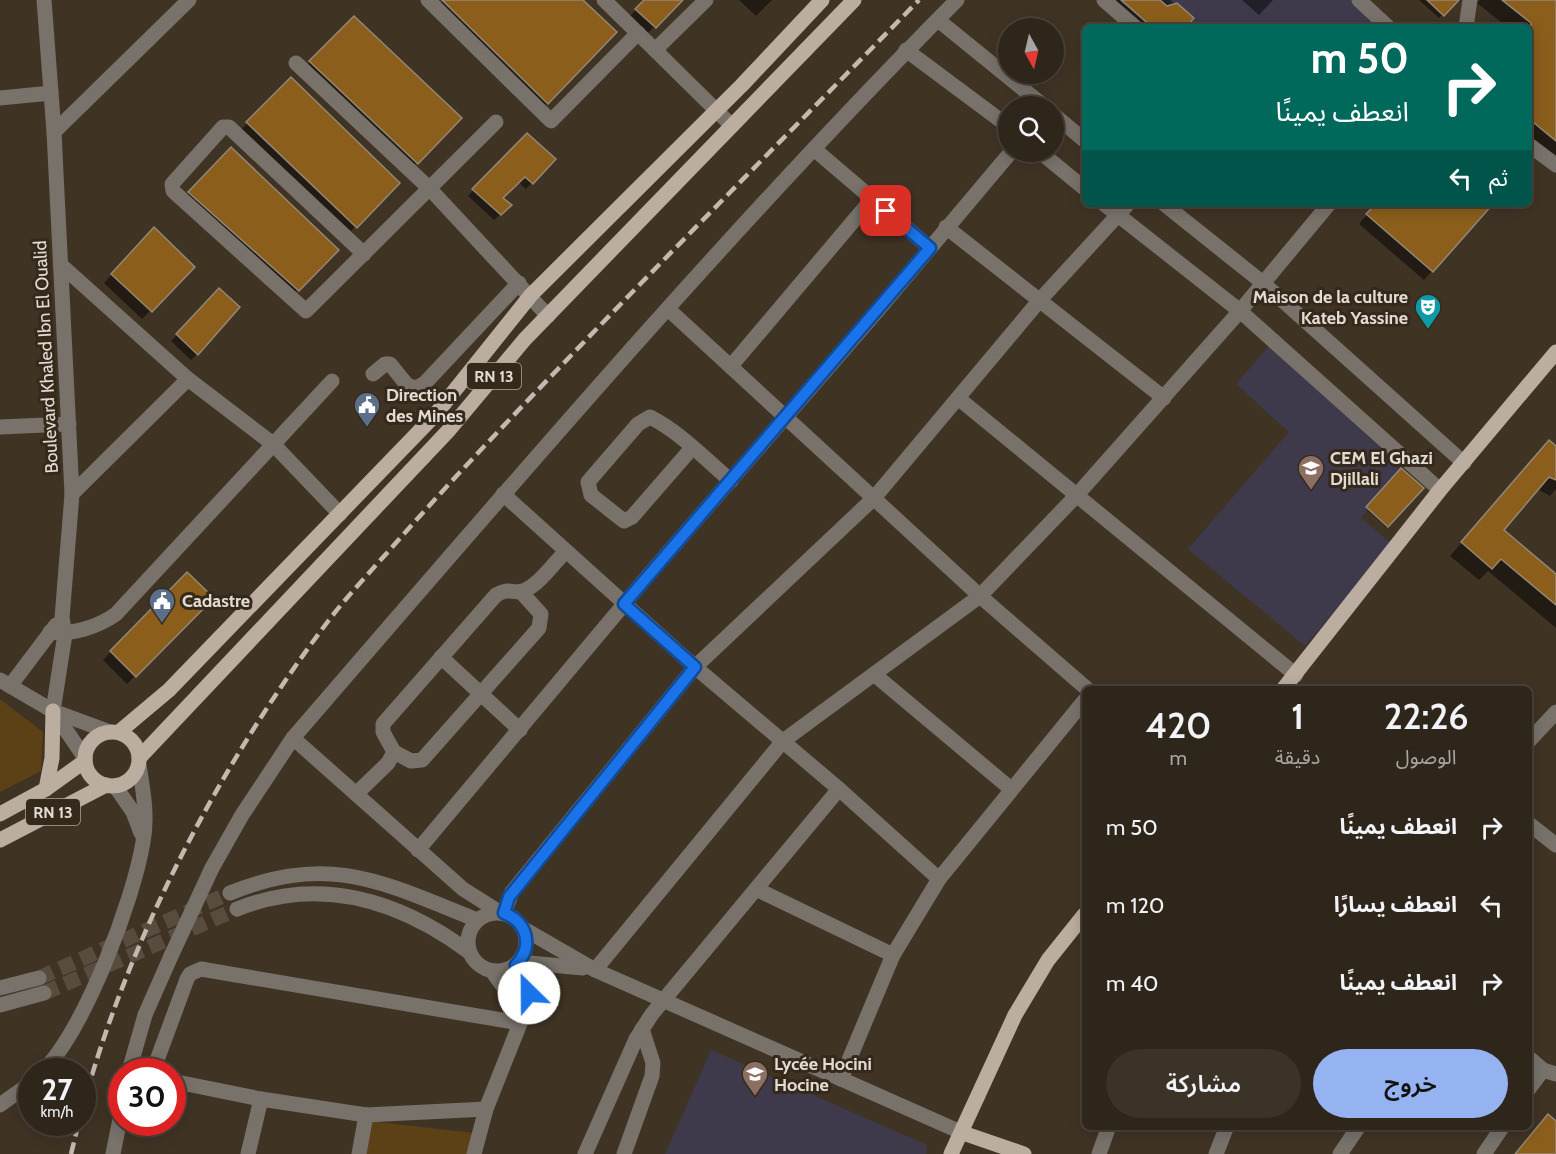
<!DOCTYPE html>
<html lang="ar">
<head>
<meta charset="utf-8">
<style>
	:root { --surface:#2f261b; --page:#3b3228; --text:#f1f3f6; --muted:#a7a5a3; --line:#4a433a; --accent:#95b2f1 }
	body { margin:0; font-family:Cabin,"Noto Sans Arabic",sans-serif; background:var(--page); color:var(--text); direction:rtl; height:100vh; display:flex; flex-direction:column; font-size:22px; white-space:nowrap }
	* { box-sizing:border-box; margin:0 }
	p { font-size:20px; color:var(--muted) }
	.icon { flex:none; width:33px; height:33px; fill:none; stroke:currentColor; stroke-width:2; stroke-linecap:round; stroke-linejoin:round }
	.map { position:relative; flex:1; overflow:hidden; direction:ltr }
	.drawer { position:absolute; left:1082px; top:686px; width:450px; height:444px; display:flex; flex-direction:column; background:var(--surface); border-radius:9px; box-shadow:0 3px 15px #0003,0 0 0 2px var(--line); direction:rtl }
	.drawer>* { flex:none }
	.banner { position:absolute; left:1082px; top:24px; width:450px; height:183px; border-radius:9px; box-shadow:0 3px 15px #0003,0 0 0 2px var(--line); direction:rtl; background:#00695c; color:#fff; overflow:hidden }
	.needle { width:39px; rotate:172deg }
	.controls { position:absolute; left:998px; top:18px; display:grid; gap:12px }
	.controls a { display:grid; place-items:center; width:66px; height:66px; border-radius:50%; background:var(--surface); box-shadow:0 3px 15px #0003,0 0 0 2px var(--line); font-size:30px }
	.speed { position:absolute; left:18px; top:1058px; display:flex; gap:12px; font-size:30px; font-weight:700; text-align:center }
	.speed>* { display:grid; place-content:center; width:78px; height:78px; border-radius:50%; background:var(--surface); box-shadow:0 3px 15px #0003,0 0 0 2px var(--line); line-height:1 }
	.speed small { font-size:15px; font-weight:400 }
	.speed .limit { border:9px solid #d22; background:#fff; color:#111 }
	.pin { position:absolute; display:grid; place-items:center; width:51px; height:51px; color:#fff; margin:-26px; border-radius:12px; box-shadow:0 3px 9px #0006 }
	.me { position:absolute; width:66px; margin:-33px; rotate:337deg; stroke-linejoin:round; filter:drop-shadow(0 0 4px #0008) }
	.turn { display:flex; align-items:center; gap:21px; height:126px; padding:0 24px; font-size:27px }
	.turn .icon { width:78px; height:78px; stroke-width:2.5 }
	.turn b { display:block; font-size:42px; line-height:51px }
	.then { display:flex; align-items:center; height:57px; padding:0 24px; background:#0003; gap:12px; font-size:22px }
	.eta { display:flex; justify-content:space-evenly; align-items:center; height:102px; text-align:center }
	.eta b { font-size:36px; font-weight:600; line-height:42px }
	.button { display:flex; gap:12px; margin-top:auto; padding:12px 24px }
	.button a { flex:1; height:69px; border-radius:36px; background:var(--accent); color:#111; font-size:24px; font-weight:600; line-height:69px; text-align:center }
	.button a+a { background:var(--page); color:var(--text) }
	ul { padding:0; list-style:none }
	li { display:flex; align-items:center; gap:18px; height:78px; padding:0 24px }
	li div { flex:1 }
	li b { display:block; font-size:22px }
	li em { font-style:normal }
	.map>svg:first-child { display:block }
	.education { fill:#3f3a4b }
	.green { fill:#5c4016 }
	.shadow { fill:#0007 }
	.building { fill:#8b5e1b; stroke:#958777; stroke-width:1.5 }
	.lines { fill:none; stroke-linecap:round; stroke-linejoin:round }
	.minor-tunnel { stroke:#584c3e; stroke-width:15; stroke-dasharray:15 8; stroke-linecap:butt }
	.minor { stroke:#78726b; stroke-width:15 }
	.major { stroke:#bbad9f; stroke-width:15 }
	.rail { stroke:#c2bab0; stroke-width:4.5; stroke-dasharray:12 6; stroke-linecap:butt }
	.minor-bridge { stroke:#78726b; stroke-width:15 }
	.route-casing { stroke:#114b97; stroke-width:15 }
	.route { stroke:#1a73e8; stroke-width:10 }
	.labels { text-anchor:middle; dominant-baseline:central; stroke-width:6; stroke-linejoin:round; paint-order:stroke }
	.shield { fill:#34291b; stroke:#aea69c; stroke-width:1.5 }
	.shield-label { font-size:16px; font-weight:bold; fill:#e3dcd3 }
	.poi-label { font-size:18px; font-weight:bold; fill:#e3dcd3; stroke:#34291b; text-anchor:start }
	.street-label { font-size:18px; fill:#e3dcd3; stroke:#34291b }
</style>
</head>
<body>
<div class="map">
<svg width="1556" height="1154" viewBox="0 0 1556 1154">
	<rect width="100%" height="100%" fill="#3f3324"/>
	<g class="education">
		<path d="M1118 0H1351L1382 27H1149Z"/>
		<path d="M1270 345 1406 464 1361 518 1392 544 1305 646 1188 549 1289 432 1236 384Z"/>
		<path d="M711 1050 927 1145 926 1154H665Z"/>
	</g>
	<g class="green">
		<path d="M0 699 43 732 41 771 0 792Z"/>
		<path d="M369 1121 474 1133 469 1154H363Z"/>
	</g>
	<g class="shadow">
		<path d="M444 0H581L614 32 539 112 435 9Z"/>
		<path d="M646 0H681L648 33 630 16Z"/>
		<path d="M739 0H772L756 16Z"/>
		<path d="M1111 0H1170L1192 18 1184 27H1140Z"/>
		<path d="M1242 0H1273L1259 15Z"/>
		<path d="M1419 0H1455L1439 18Z"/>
		<path d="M1480 0H1552L1556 3V164L1528 141V27H1507L1477 3Z"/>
		<path d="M354 18 460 118 408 171 302 70Z"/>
		<path d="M291 79 398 183 347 235 239 132Z"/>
		<path d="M527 135 554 159 526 189 518 182 501 198 510 205 494 220 468 196Z"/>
		<path d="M231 149 336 250 289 298 181 201Z"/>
		<path d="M1376 204H1491L1424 280 1359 224Z"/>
		<path d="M146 237 193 267 142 319 104 283Z"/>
		<path d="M219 290 197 354 191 360 171 341Z"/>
		<path d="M1549 442 1556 448V489L1550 496 1537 489 1501 530 1556 578V628L1488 571 1479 580 1450 556Z"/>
		<path d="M1401 470 1421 489 1386 527 1366 509Z"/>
		<path d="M187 574 211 598 127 684 103 660Z"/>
	</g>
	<g class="building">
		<path d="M442 0H583L617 32 548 104Z"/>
		<path d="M644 0H683L656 28 635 9Z"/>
		<path d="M1121 0H1160L1167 6 1177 3 1194 18 1186 27H1152Z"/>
		<path d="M1427 0H1459L1444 16Z"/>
		<path d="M1502 0H1556V141L1528 118 1531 23Z"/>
		<path d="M354 16 462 118 418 164 309 61Z"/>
		<path d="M291 77 400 183 357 228 246 122Z"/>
		<path d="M527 133 556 159 533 184 525 177 503 198 512 205 501 215 472 189Z"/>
		<path d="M231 147 339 250 299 291 188 192Z"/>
		<path d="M1376 204H1493L1433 272 1366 214Z"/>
		<path d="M154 227 195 267 152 312 111 274Z"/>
		<path d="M219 288 240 307 198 355 176 334Z"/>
		<path d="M1549 440 1556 446V480L1549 477 1504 530 1556 574V605L1501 559 1492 569 1461 542Z"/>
		<path d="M1401 468 1424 488 1388 527 1366 507Z"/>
		<path d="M187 572 214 598 136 677 110 651Z"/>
		<path d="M1548 1114 1556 1121V1154H1515Z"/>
	</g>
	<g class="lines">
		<g class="minor-tunnel">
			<path d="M39 978 230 893"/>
			<path d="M44 993 237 909"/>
		</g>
		<g class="minor">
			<path d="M44 0 54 132 72 494 62 618 65 634 53 711"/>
			<path d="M428 0 551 121 638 33"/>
			<path d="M604 0 655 50 706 0"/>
			<path d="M1104 0 1135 27"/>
			<path d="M1359 0 1388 27"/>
			<path d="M938 20 1044 106"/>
			<path d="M1466 27 1470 0"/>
			<path d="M655 50 732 126"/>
			<path d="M906 50 1008 126"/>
			<path d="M296 63 430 189 548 316"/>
			<path d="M0 98 51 93"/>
			<path d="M1053 114 1084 140"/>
			<path d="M54 132 189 0"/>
			<path d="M1528 144 1556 165"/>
			<path d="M814 149 930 248"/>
			<path d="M1040 152 1084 188"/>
			<path d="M1104 204 1240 311 1440 490"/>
			<path d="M1164 204 1263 283 1464 463"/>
			<path d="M946 227 1164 398"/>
			<path d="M364 254 229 127H223L172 184 173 191 306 311 307 310 496 122"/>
			<path d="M61 265 188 379 273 444 340 514"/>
			<path d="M668 309 980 596 1086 688"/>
			<path d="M731 366 872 199"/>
			<path d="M373 374 385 364H390L407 385 416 388 425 383 519 283"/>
			<path d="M958 398 1296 675"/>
			<path d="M0 427 69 424"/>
			<path d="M692 448 632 517 624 521 591 495 588 482 638 424 650 417C680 432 705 459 731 481"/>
			<path d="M72 494 188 379"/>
			<path d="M503 494 695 667 839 789 939 879"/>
			<path d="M50 632C72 635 98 627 116 614L332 381"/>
			<path d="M441 657 520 730"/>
			<path d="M875 675 1011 789"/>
			<path d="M0 680 53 711 110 732"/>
			<path d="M10 686 56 625"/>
			<path d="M55 714 85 758"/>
			<path d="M293 738 463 889 501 913"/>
			<path d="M1528 742 1556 712"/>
			<path d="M394 752 411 761 422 760 539 628 541 614 521 592"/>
			<path d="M115 786 133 812 141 833"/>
			<path d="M356 794 388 763 394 752 383 732V724L496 595C509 587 513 594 523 591 539 585 554 563 566 551"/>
			<path d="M1528 823 1556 845"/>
			<path d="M418 850 646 578 878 310 1011 152"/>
			<path d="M212 868 242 815 293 738C509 488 724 235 957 0"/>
			<path d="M756 889 893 955"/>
			<path d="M230 893C330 852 384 883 477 920"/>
			<path d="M237 909C320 876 399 900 469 952"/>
			<circle cx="497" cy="942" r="29"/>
			<path d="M504 913 512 892 695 667 874 498 1039 301 1128 204"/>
			<path d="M524 929 595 970 963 1133"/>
			<path d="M519 962 583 968"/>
			<path d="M595 970 783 741 980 596 1076 496 1240 311 1329 204"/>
			<path d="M492 971 505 989 519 1023"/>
			<path d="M0 988 39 978"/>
			<path d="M0 1005 44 993"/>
			<path d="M1528 1057 1543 1070 1556 1074"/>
			<path d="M43 1071C85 1028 133 902 143 842 148 817 143 790 139 765"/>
			<path d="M129 1071 145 1015 171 956"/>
			<path d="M153 1071 187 979 190 974 201 969 519 1023"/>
			<path d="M841 1079 893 955 939 879 1084 701"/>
			<path d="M172 1081 261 1099 366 1115 486 1109"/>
			<path d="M1528 1090 1543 1070"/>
			<path d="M0 1105 32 1082"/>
			<path d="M113 1154 122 1109"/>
			<path d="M248 1154 261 1099"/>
			<path d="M359 1154 366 1115"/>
			<path d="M474 1154 486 1109 529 1001 528 985 516 965"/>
			<path d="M585 1154 636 1039 652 1014 839 789"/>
			<path d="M624 1154 652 1076 653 1063 642 1029"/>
			<path d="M1099 1154 1109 1126"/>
			<path d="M1216 1154 1227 1126"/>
			<path d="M1340 1154 1359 1126"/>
			<path d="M1484 1154 1503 1126"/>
		</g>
		<g class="major">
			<path d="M1284 688 1440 490 1556 352"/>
			<path d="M119 732 169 690 435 415 531 295 742 85 822 0"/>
			<circle cx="112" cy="759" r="27"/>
			<path d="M140 757 449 430 525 339 854 0"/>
			<path d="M46 789 52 758 53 711"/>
			<path d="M0 814 46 789 85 761"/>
			<path d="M0 840 106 785"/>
			<path d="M963 1133 1024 1154"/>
			<path d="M951 1154 1015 1015 1048 960 1084 915"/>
		</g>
		<g class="rail">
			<path d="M82 1110C128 938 222 761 329 620 349 594 372 570 394 545 447 485 502 427 558 369 677 245 799 123 919 0"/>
			<path d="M71 1154 79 1122"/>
		</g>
		<path class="minor-bridge" d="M171 956 212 868"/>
	</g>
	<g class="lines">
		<g class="route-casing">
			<path id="route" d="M529 993 525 978 516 965C534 946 527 922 504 913L509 897 695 667 624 604 930 248 886 211"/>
		</g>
		<use href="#route" class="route"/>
	</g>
	<defs>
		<g id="theatre-pin" transform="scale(1.35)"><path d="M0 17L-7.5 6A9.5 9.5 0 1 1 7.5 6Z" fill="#0f9aa8" stroke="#34291b"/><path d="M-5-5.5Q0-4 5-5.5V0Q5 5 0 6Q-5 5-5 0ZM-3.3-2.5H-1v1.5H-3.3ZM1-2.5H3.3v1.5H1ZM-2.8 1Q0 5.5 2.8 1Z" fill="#fff"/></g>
		<g id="civic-pin" transform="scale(1.35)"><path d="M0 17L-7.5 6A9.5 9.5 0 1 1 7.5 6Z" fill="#5c6f8a" stroke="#34291b"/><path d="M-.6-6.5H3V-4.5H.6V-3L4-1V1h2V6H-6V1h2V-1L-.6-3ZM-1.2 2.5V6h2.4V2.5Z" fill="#fff"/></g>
		<g id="school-pin" transform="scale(1.35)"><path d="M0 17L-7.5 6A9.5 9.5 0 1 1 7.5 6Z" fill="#8d6e63" stroke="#34291b"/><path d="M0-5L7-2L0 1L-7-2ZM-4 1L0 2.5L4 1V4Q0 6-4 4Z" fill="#fff"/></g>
	</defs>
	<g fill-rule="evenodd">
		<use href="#theatre-pin" x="1428" y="307"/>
		<use href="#civic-pin" x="367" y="405"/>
		<use href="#school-pin" x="1311" y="468"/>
		<use href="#civic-pin" x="162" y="601"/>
		<use href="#school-pin" x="755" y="1074"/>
	</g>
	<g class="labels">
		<g class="shield">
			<rect x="467" y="363" width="54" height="26" rx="4.5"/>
			<rect x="26" y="799" width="54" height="26" rx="4.5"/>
		</g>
		<g class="shield-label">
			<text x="494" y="376">RN 13</text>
			<text x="53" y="812">RN 13</text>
		</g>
		<g class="poi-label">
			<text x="1408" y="297" text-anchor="end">Maison de la culture<tspan x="1408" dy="21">Kateb Yassine</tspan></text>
			<text x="386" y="395">Direction<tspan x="386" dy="21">des Mines</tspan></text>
			<text x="1330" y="458">CEM El Ghazi<tspan x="1330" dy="21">Djillali</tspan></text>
			<text x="182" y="601">Cadastre</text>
			<text x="774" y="1064">Lycée Hocini<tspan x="774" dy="21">Hocine</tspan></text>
		</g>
		<g class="street-label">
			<text transform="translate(46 357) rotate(-93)">Boulevard Khaled Ibn El Oualid</text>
		</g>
	</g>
</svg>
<div class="controls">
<a><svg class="needle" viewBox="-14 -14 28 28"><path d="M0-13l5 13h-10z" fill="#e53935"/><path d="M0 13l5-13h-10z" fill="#a7a5a3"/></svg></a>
<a><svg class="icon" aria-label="search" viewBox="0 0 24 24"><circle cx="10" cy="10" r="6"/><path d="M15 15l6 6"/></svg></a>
</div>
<div class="speed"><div>27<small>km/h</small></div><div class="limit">30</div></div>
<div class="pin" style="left:886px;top:211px;background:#d93025"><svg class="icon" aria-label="arrive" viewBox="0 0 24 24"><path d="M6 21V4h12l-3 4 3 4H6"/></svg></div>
<svg class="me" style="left:529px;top:993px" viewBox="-20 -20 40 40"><circle r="19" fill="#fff"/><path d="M0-13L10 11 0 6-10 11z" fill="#1a73e8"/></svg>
<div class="banner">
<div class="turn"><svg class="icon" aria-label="right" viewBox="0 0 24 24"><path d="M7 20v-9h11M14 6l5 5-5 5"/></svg><div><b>50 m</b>انعطف يمينًا</div></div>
<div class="then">ثم<svg class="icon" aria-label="left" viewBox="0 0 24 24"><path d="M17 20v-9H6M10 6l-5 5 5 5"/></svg></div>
</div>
<section class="drawer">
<div class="eta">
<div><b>22:26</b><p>الوصول</p></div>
<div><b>1</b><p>دقيقة</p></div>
<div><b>420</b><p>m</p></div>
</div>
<ul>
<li><svg class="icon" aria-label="right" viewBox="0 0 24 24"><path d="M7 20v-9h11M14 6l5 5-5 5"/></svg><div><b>انعطف يمينًا</b></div><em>50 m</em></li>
<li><svg class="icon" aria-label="left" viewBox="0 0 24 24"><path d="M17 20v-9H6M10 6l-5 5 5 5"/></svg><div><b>انعطف يسارًا</b></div><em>120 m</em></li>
<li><svg class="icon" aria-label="right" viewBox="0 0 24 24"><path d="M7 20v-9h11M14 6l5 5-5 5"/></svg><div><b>انعطف يمينًا</b></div><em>40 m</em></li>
</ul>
<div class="button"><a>خروج</a><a>مشاركة</a></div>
</section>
</div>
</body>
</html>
